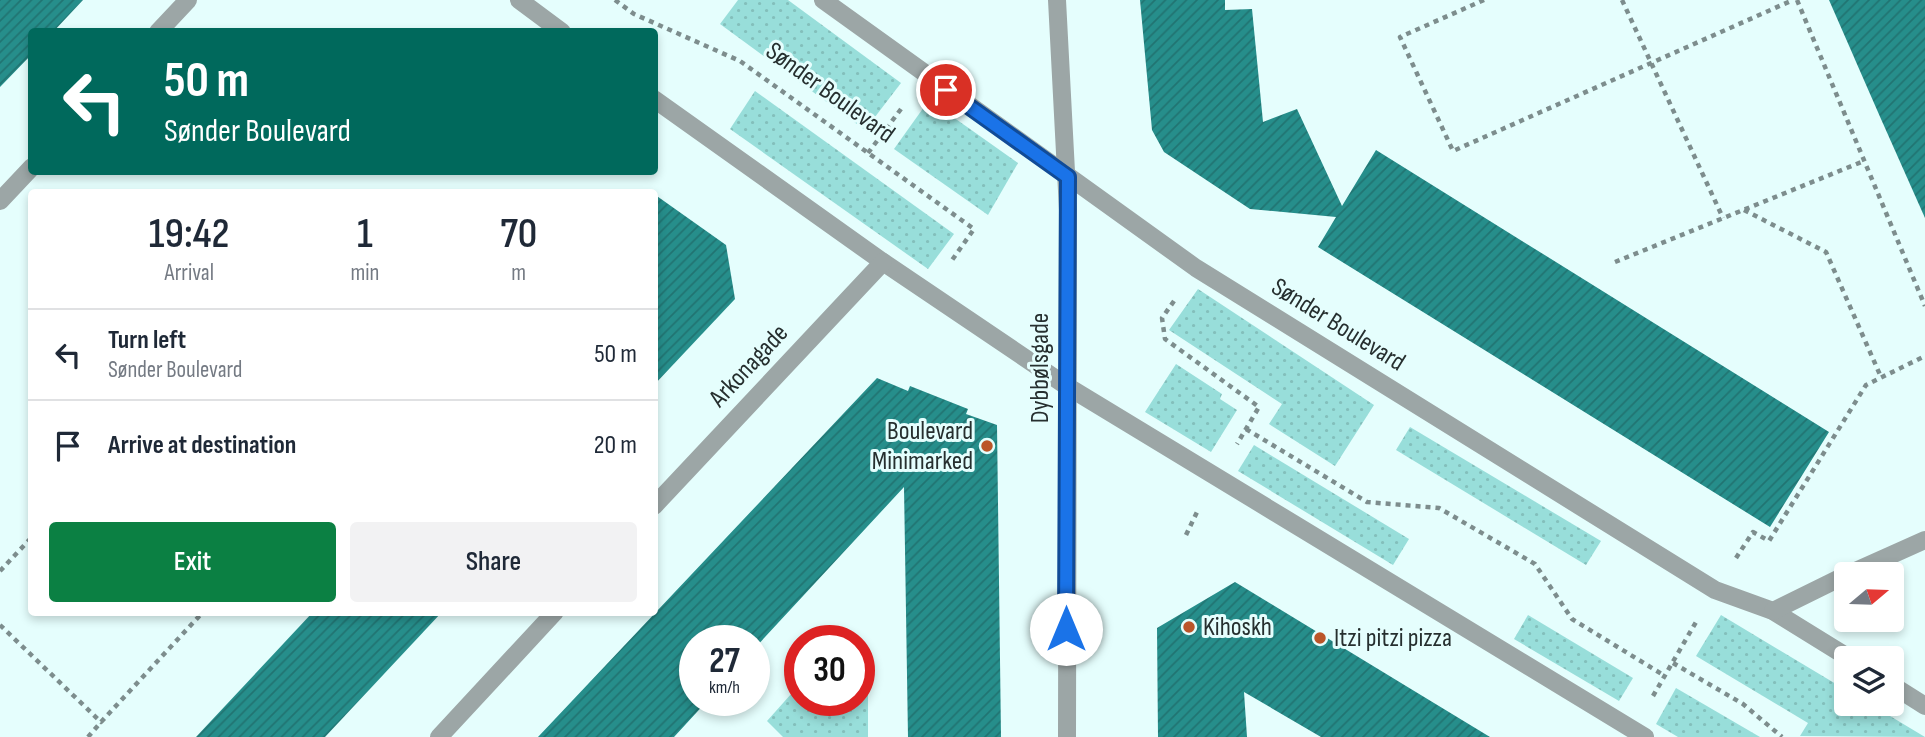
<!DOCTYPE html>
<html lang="en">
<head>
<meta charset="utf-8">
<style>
	:root { --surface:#fff; --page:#f2f2f3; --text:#1f2937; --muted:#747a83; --line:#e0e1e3; --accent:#0b8043 }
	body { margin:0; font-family:"Sofia Sans Condensed",sans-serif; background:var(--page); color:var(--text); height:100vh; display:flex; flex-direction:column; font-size:26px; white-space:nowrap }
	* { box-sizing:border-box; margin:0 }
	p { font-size:23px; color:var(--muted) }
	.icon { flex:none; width:38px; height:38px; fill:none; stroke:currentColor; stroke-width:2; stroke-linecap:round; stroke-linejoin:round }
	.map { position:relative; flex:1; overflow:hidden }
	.panel { position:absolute; left:28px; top:189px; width:630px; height:427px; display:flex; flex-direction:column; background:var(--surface); border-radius:7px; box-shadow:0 4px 10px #0003 }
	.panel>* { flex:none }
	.guide { position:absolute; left:28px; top:28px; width:630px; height:147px; border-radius:7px; box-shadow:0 4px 10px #0003; background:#00695c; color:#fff; overflow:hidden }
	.needle { width:46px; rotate:71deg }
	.tools { position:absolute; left:1834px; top:562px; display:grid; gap:14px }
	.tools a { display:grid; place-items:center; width:70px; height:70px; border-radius:7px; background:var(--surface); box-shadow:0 4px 10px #0003; font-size:35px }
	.speed { position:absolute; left:679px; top:625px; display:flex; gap:14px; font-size:35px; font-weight:700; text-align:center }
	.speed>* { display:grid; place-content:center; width:91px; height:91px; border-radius:50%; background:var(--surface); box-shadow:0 4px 10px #0003; line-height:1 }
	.speed small { font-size:18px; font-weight:400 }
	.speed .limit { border:10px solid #d22; background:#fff; color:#111 }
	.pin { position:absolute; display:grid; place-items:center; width:60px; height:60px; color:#fff; margin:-30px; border:4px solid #fff; border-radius:50%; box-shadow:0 2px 7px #0007 }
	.me { position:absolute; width:77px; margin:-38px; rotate:0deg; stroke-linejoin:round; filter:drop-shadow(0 0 5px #0008) }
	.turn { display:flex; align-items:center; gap:24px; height:147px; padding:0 21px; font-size:32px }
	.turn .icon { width:91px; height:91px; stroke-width:2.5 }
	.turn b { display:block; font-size:49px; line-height:60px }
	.eta { display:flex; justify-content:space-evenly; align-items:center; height:119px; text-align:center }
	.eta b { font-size:42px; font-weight:600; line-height:49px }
	.cta { display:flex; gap:14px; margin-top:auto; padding:14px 21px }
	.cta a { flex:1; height:80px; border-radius:7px; background:var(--accent); color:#fff; font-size:28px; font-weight:600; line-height:80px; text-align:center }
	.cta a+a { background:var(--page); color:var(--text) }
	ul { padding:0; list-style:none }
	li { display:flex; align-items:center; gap:21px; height:91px; padding:0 21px; border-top:2px solid var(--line) }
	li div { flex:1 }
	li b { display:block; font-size:26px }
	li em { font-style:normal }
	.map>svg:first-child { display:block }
	.grass { fill:url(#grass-dots) }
	.building { fill:url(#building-hatch) }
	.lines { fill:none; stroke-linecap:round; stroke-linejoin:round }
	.path { stroke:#7d8d8d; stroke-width:4.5; stroke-dasharray:5 5; stroke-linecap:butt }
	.minor { stroke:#9ca6a6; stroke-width:18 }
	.route-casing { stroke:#114b97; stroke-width:18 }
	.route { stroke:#1a73e8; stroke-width:12 }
	.poi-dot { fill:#bb5529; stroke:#e5fefd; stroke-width:2.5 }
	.labels { text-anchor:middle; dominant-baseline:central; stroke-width:6; stroke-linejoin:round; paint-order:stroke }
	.street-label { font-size:26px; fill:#262f2f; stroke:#e5fefd }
	.poi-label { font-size:26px; fill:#262f2f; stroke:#e5fefd; text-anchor:start }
</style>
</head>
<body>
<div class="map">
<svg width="1925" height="737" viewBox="0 0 1925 737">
	<defs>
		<pattern id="grass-dots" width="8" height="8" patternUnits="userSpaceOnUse" patternTransform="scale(1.75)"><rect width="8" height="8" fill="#98deda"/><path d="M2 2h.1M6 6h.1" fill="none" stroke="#83bfbb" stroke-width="1.8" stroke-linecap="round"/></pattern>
		<pattern id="building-hatch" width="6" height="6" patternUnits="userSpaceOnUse" patternTransform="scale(1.75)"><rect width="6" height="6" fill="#268e8b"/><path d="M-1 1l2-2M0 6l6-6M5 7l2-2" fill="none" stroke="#217472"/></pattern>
	</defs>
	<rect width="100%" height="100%" fill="#e5fefd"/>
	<g class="grass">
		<path d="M738 0H788L901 83 865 130 720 24Z"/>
		<path d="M755 91 954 234 928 269 730 129Z"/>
		<path d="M929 100 1018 163 988 215 894 149Z"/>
		<path d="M1198 289 1374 405 1335 466 1269 424 1282 404 1169 330Z"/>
		<path d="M1176 364 1222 394 1220 399 1237 410 1211 452 1145 412Z"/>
		<path d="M1410 427 1601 541 1586 565 1396 450Z"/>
		<path d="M1254 445 1409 539 1393 565 1238 471Z"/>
		<path d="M1528 615 1633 678 1619 701 1514 639Z"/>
		<path d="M1721 615 1846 690V704H1870L1925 737 1800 736 1808 723 1696 656Z"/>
		<path d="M859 653H868V737H783L767 721 800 684V700H859Z"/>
		<path d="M1676 688 1760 737H1678L1656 724Z"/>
	</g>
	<g class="building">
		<path d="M0 0H83L53 32H32V54L0 87Z"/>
		<path d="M1140 0H1225V10L1252 9 1263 122 1297 109 1342 206 1376 150 1829 432 1770 527 1318 247 1336 217 1250 209 1164 152 1152 130Z"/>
		<path d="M1829 0H1925V218L1881 119Z"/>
		<path d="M654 194 726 245 735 299 654 385Z"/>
		<path d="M877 378 908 391 910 386 968 409 966 414 997 425 1001 737H908L904 487 754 649V640H695V700H708L674 737H538Z"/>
		<path d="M1235 582 1406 686 1490 737H1321L1244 692 1247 737H1158L1157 628Z"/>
		<path d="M313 612H442L325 737H196Z"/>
	</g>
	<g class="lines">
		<g class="path">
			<path d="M615 0 634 14 740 61 974 229 950 263"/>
			<path d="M1484 0 1400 37 1453 151 1793 0"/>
			<path d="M1622 0 1723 218"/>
			<path d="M1797 0 1925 306"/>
			<path d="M868 153 904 105"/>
			<path d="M1744 210 1826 252 1881 377"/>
			<path d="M1615 262 1864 161"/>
			<path d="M1174 301 1162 318 1165 339 1259 407 1237 444"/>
			<path d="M1246 429 1367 502 1439 508 1535 564 1572 619 1665 676"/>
			<path d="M1186 535 1197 512"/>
			<path d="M1736 558 1753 532 1769 541 1866 385 1925 356"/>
			<path d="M0 571 32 537"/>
			<path d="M0 625 101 722 203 612"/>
			<path d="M1673 663 1743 704 1782 737"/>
			<path d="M1653 696 1696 622"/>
			<path d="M88 737 101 722"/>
		</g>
		<g class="minor">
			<path d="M519 0 562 32"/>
			<path d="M823 0 1196 268 1715 590 1773 611 1849 658"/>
			<path d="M1057 0 1068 210 1067 737"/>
			<path d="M158 32 188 0"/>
			<path d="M654 99 883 262 1065 385 1645 737"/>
			<path d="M0 201 32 167"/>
			<path d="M654 506 883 262"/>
			<path d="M1849 574 1925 540"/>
			<path d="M1773 611 1846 575"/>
			<path d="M1892 685 1925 706"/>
			<path d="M439 737 555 612"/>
		</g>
	</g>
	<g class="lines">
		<g class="route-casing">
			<path id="route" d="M946 90 1068 177 1066 629"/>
		</g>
		<use href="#route" class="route"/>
	</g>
	<g class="poi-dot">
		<circle cx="987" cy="446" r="7"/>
		<circle cx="1189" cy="627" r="7"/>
		<circle cx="1320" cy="638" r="7"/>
	</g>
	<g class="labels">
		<g class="street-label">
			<text transform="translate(830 93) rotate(36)">Sønder Boulevard</text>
			<text transform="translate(1338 325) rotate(32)">Sønder Boulevard</text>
			<text transform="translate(749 366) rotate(-47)">Arkonagade</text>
			<text transform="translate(1040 368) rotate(-90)">Dybbølsgade</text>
		</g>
		<g class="poi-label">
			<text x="973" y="431" text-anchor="end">Boulevard<tspan x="973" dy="30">Minimarked</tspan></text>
			<text x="1203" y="627">Kihoskh</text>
			<text x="1334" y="638">Itzi pitzi pizza</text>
		</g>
	</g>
</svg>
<div class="tools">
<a><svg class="needle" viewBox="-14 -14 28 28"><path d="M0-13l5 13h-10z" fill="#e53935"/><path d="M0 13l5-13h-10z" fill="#747a83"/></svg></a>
<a><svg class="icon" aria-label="layers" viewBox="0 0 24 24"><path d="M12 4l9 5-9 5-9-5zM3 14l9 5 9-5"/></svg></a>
</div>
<div class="speed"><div>27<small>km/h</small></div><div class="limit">30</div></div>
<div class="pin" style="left:946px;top:90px;background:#d93025"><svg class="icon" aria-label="arrive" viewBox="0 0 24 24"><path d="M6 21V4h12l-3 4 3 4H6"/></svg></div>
<svg class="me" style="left:1066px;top:629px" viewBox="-20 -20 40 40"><circle r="19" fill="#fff"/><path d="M0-13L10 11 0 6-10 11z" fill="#1a73e8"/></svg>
<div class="guide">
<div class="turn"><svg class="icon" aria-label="left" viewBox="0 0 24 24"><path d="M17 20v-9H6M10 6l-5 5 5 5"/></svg><div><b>50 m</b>Sønder Boulevard</div></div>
</div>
<section class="panel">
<div class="eta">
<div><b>19:42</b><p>Arrival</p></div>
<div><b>1</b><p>min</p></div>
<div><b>70</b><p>m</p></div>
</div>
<ul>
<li><svg class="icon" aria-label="left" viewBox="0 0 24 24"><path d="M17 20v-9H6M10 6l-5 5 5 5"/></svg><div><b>Turn left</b><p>Sønder Boulevard</p></div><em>50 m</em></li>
<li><svg class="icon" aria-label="arrive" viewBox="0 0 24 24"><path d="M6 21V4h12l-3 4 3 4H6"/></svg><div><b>Arrive at destination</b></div><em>20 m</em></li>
</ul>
<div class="cta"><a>Exit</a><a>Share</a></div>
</section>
</div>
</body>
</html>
